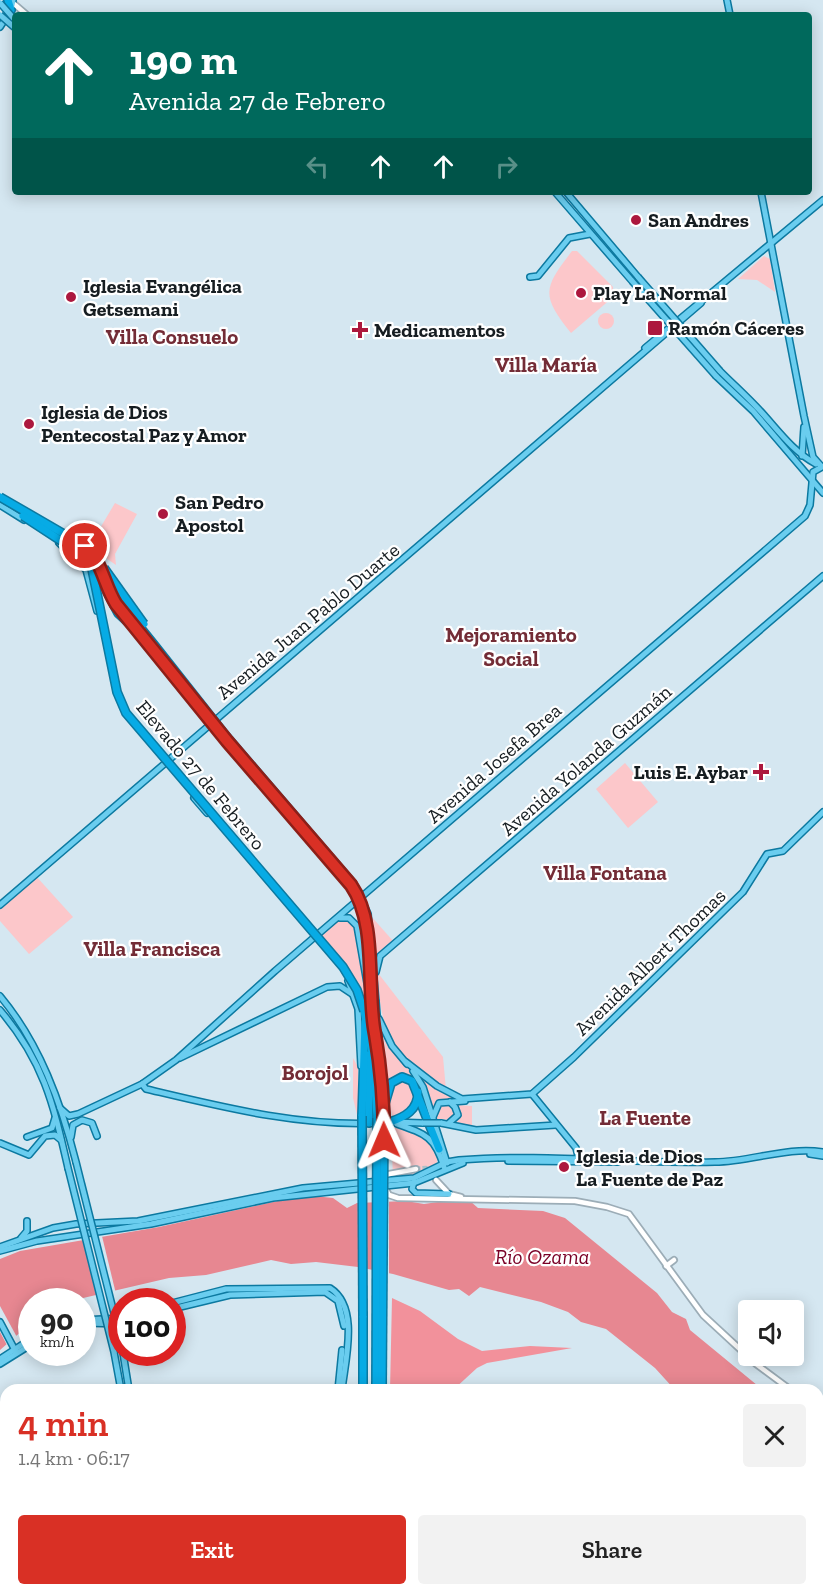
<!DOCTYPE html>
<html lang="en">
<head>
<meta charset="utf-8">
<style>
	:root { --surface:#fff; --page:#f2f2f2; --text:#222; --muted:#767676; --accent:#d93025 }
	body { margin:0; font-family:"Zilla Slab",serif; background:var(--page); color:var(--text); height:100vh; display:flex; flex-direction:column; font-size:22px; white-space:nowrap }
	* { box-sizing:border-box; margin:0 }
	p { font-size:20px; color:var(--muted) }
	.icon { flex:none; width:33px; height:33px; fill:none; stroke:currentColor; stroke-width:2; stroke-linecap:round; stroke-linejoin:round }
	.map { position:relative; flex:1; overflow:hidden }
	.details { position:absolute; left:0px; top:1384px; width:824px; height:212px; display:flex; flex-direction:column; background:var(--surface); border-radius:18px 18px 0 0; box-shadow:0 3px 15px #0003 }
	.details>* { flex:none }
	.hud { position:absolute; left:12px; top:12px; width:800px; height:183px; border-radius:6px; box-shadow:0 3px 15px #0003; background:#00695c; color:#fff; overflow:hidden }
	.buttons { position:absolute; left:738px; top:1300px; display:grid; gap:12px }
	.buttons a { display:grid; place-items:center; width:66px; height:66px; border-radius:6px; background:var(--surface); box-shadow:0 3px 15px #0003; font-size:30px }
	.speed { position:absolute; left:18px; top:1288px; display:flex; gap:12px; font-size:30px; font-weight:700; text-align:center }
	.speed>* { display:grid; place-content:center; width:78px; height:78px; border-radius:50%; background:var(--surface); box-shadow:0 3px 15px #0003; line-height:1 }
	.speed small { font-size:15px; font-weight:400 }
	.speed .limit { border:9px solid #d22; background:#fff; color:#111 }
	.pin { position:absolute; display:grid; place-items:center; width:51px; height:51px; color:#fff; margin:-26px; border:3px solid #fff; border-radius:50%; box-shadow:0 2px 6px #0007 }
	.me { position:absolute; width:66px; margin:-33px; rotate:359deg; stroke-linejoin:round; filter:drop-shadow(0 0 4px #0008) }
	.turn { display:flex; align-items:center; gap:21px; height:126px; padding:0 18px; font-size:27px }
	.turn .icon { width:78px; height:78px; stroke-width:2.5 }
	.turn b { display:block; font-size:42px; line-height:51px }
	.lanes { display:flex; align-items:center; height:57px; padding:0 18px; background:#0003; justify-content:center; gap:30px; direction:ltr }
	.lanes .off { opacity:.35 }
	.round { display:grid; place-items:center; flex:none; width:63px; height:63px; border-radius:6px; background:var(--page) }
	.overview { display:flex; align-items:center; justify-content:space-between; height:102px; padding:0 18px }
	h1 { font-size:36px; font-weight:600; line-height:45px; color:var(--accent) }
	.cta { display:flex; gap:12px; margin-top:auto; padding:12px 18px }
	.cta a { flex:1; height:69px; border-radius:6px; background:var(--accent); color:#fff; font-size:24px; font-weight:600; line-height:69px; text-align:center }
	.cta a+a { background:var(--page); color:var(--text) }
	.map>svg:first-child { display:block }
	.green { fill:#fcc7ca }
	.forest { fill:#f2919b }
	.water { fill:#e78791 }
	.pier { fill:#d5e7f1 }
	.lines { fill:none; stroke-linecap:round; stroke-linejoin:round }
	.minor-tunnel { stroke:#afbfc7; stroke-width:4.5; stroke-dasharray:4.5 2; stroke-linecap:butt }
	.minor-casing { stroke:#9cadb7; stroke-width:8 }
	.major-casing { stroke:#0c79a0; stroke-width:8 }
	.highway-casing { stroke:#0c79a0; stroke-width:10 }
	.minor { stroke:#fff; stroke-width:4.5 }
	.major { stroke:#6acdef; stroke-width:5 }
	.highway { stroke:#07abe5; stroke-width:7 }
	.major-bridge-casing { stroke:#0c79a0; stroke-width:8; stroke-linecap:butt }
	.highway-bridge-casing { stroke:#0c79a0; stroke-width:10; stroke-linecap:butt }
	.major-bridge { stroke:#6acdef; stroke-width:5 }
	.highway-bridge { stroke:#07abe5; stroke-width:7 }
	.route-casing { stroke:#8d1f18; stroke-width:15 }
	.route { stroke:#d93025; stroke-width:10 }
	.poi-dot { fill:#ac183e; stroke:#fff; stroke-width:2 }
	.labels { text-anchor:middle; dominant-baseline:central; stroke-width:4.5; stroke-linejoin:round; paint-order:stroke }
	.poi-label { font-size:20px; font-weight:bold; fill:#161d21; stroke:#fff; text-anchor:start }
	.street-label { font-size:20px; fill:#161d21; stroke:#fff }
	.neighbourhood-label { font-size:21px; font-weight:bold; fill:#732c36; stroke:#fff }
	.water-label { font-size:21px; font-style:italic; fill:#790026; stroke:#fff }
</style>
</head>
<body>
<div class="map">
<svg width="823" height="1595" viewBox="0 0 823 1595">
	<rect width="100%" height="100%" fill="#d5e7f1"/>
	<g class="green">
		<path d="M572 251H577L613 287 612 298 571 333C540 294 544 288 572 251Z"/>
		<path d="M764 256 770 259 775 292 757 280 738 279Z"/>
		<circle cx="606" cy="321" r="8"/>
		<path d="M115 503 137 514 115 554 116 565 91 548 90 545Z"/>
		<path d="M625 763 658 802 628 828 596 789Z"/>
		<path d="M35 875 73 917 29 954 0 921V905Z"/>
		<path d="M370 915 394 942 378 955 375 952Z"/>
		<path d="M341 919 352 921 357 932 370 1021C363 985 344 962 321 935Z"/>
		<path d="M378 973 443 1057 446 1090C394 1055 380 1037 378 973Z"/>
		<path d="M384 1039 415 1075 430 1117 411 1076 400 1074 388 1081Z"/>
		<path d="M353 1058 358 1067V1119L353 1098Z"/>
		<path d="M418 1074 438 1091 457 1100 438 1102 432 1110Z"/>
		<path d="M403 1079 410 1081C421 1099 410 1113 392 1118L390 1100 394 1082Z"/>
		<path d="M449 1103 455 1112 453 1120 436 1119 435 1113 440 1105Z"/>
		<path d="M457 1105 472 1106V1128L457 1122 460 1117Z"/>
		<path d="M391 1127C412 1130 444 1139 436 1166L421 1175 393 1178Z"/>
	</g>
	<path class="forest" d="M392 1298 420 1311 458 1339 482 1351 530 1346 572 1348 487 1363 477 1368 453 1390H390Z"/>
	<g class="water">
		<path d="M305 1195 333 1198 347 1208 357 1203 406 1201 424 1204 459 1199 470 1201 478 1208 543 1211 565 1218 657 1293 672 1312 686 1319 690 1330 763 1390H711L705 1386 701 1390H675L655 1368 606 1329 581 1322 568 1312 541 1302 480 1287 469 1296 459 1289 449 1290 393 1274 358 1267 316 1262 291 1264 271 1260 206 1275 169 1278 66 1302H32L31 1323 0 1350V1259L20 1251 159 1227Z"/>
		<path d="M818 1437 823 1443V1508L818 1503Z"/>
	</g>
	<g class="pier">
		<path d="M389 1199V1276L375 1273V1200Z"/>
		<path d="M358 1200H367V1272L358 1270Z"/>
		<path d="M101 1232 116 1294 97 1297 83 1238Z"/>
		<path d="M0 1306 18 1339 8 1347 0 1332Z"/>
	</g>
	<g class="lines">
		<path class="minor-tunnel" d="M416 1169 426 1168 433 1172"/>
		<g class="minor-casing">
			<g id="minor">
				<path d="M13 3 27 15"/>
				<path d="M384 1175 416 1169"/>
				<path d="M436 1180 449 1194 461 1197"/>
				<path d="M385 1188 389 1195 398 1198 575 1201 607 1207 629 1214 703 1315 756 1364 791 1390"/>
				<path d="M666 1266 674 1260"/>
				<path d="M818 1409 823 1412"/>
				<path d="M541 1590V1595"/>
				<path d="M715 1590V1595"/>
			</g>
		</g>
		<g class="major-casing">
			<g id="major">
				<path d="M727 0 730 15"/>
				<path d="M0 27 11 10 13 0"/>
				<path d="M555 192 632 281"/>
				<path d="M566 192 638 277"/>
				<path d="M530 277 538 276 569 238 590 234"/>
				<path d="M645 348 823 200"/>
				<path d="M720 371C735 386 750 399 764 415 780 433 794 452 816 464"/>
				<path d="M716 376 753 411 823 493"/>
				<path d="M802 456 804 427"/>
				<path d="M0 505 24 520"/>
				<path d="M59 543 86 570 97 611"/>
				<path d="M115 602 130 620"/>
				<path d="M194 798 207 813"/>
				<path d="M0 905 701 303"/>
				<path d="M340 918H349L357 926 374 1023"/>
				<path d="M376 972 380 956 823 576"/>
				<path d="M348 981 358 1009 361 1066"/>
				<path d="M0 996C40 1044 61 1103 76 1162"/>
				<path d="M0 1010C44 1062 53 1103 68 1168"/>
				<path d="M379 1019 392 1046 407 1064"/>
				<path d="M180 1058 327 987 340 986 352 994"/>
				<path d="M406 1062 437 1086 462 1099 532 1094 574 1057 743 892 767 854 783 851 823 812"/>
				<path d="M413 1071 423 1087 447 1163"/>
				<path d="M142 1084 146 1089C222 1107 300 1127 380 1123"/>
				<path d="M532 1094 576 1148 579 1160"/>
				<path d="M60 1108 69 1116 78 1114 142 1084 176 1060 275 971 805 516 810 505 813 472 822 467 813 457 804 416 761 192"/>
				<path d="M433 1117 439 1103 465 1101"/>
				<path d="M392 1122 423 1123"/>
				<path d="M441 1123 476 1130 556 1125"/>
				<path d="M449 1123 458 1115 455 1107 450 1102"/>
				<path d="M397 1124C426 1134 435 1137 444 1167"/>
				<path d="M27 1137 52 1128 55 1118"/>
				<path d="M71 1137 73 1125 82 1120 92 1123 97 1136"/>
				<path d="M0 1143 29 1155 45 1136 55 1135 61 1140"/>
				<path d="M810 1154 823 1156"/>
				<path d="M508 1161 618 1162"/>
				<path d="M414 1182 412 1189 416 1193 449 1194"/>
				<path d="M21 1238 27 1231V1221"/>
				<path d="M0 1247 53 1228 76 1224 138 1221 303 1188 414 1178 447 1162 459 1160C545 1153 629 1164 715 1162 751 1162 787 1146 823 1152"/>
				<path d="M0 1251 37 1241 151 1224 273 1198 414 1183 463 1163"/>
				<path d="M172 1303 226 1289 330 1288C360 1307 345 1361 342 1390"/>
				<path d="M172 1309 230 1295 325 1292 338 1301 344 1326"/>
				<path d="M82 1320 122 1318"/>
				<path d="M0 1322 16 1352"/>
				<path d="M84 1323 122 1324"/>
				<path d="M114 1352 121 1390"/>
				<path d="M123 1353 129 1390"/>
				<path d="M0 1359 32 1338"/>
				<path d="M0 1364 32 1344"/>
				<path d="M338 1390 342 1350"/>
				<path d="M0 1520H6"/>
				<path d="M0 1526H6"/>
				<path d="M0 1533 6 1531"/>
				<path d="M166 1590 168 1595"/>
				<path d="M171 1590 173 1595"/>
				<path d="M358 1590V1595"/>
				<path d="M374 1590V1595"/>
			</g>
		</g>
		<g class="highway-casing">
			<g id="highway">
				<path d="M8 0 11 10"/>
				<path d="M104 583 107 592"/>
				<path d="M375 1002 384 1118"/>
				<path d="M364 1011 373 1058 377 1118"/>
				<path d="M368 1055 369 1123"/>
				<path d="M383 1110 391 1083 402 1077 412 1081 439 1149"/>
				<path d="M362 1116 365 1022"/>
				<path d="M390 1122C405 1117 418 1110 418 1092"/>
				<path d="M363 1316V1390"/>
				<path d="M364 1595V1590"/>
			</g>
		</g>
		<use href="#minor" class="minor"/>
		<use href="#major" class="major"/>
		<use href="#highway" class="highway"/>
		<g class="major-bridge-casing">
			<g id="major-bridge">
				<path d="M0 3 15 20"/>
				<path d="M0 15 15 28"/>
				<path d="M638 277 720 371"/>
				<path d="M632 281 716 376"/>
				<path d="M423 1123H441"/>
				<path d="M76 1162 122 1345"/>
				<path d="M68 1168 114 1352"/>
			</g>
		</g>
		<g class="highway-bridge-casing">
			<g id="highway-bridge">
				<path d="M0 497 64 534 91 554 126 610 155 646 227 737 353 884 367 914 375 1002"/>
				<path d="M23 516 75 550 92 569 117 692 126 713 343 967 357 990 364 1011"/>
				<path d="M104 568 144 624"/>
				<path d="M107 592 118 613 144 637"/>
				<path d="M362 1116 363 1316"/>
				<path d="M376 1390 377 1118"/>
				<path d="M382 1390 384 1118"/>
			</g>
		</g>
		<use href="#major-bridge" class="major-bridge"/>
		<use href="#highway-bridge" class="highway-bridge"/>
	</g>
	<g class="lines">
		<g class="route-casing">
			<path id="route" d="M85 546C102 561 104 585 116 604L227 741 351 885C378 924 366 989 375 1034 381 1069 384 1105 384 1140"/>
		</g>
		<use href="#route" class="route"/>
	</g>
	<g class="poi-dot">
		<circle cx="636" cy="220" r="6"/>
		<circle cx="581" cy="293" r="6"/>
		<circle cx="71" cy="297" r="6"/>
		<rect x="647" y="320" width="16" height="16" rx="3"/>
		<path d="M357 321h6v6h6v6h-6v6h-6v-6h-6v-6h6z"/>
		<circle cx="29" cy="424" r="6"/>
		<circle cx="163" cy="514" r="6"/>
		<path d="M758 763h6v6h6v6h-6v6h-6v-6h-6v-6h6z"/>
		<circle cx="564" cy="1167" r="6"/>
	</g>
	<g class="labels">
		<g class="poi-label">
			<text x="648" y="220">San Andres</text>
			<text x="83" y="286">Iglesia Evangélica<tspan x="83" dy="23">Getsemani</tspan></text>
			<text x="593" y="293">Play La Normal</text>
			<text x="668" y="328">Ramón Cáceres</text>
			<text x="374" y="330">Medicamentos</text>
			<text x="41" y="412">Iglesia de Dios<tspan x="41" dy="23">Pentecostal Paz y Amor</tspan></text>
			<text x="175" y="502">San Pedro<tspan x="175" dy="23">Apostol</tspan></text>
			<text x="748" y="772" text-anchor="end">Luis E. Aybar</text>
			<text x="576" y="1156">Iglesia de Dios<tspan x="576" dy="23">La Fuente de Paz</tspan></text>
		</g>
		<g class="street-label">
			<text transform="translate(308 621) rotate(-40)">Avenida Juan Pablo Duarte</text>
			<text transform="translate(586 760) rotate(-41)">Avenida Yolanda Guzmán</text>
			<text transform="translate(494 763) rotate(-41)">Avenida Josefa Brea</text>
			<text transform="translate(201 775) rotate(50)">Elevado 27 de Febrero</text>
			<text transform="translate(650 962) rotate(-44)">Avenida Albert Thomas</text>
		</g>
		<g class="neighbourhood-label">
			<text x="172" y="336">Villa Consuelo</text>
			<text x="546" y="364">Villa María</text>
			<text x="511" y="634">Mejoramiento<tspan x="511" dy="24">Social</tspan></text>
			<text x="605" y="872">Villa Fontana</text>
			<text x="152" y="948">Villa Francisca</text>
			<text x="315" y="1072">Borojol</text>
			<text x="645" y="1117">La Fuente</text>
		</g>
		<g class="water-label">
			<text x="542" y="1256">Río Ozama</text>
		</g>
	</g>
</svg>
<div class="buttons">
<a><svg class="icon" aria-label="sound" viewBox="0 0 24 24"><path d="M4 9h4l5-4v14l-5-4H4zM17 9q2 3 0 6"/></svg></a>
</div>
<div class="speed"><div>90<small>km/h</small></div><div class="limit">100</div></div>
<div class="pin" style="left:85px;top:546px;background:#d93025"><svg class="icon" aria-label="arrive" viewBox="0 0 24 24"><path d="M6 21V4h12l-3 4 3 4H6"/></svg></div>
<svg class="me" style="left:384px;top:1140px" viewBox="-20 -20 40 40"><path d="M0-17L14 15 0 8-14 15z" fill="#d93025" stroke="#fff" stroke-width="4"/></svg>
<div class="hud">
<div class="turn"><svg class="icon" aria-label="ahead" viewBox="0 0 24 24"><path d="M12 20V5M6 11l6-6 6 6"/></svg><div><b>190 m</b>Avenida 27 de Febrero</div></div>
<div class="lanes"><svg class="icon off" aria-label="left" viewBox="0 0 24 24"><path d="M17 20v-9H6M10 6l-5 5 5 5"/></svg><svg class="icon" aria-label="ahead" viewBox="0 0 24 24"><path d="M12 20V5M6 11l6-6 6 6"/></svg><svg class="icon" aria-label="ahead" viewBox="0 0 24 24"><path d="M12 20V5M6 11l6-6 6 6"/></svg><svg class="icon off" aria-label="right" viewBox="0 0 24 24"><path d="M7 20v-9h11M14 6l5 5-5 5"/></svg></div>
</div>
<section class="details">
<div class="overview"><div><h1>4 min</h1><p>1.4 km · 06:17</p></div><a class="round"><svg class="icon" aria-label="close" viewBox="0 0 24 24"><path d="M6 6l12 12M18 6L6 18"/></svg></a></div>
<div class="cta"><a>Exit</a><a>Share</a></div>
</section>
</div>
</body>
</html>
